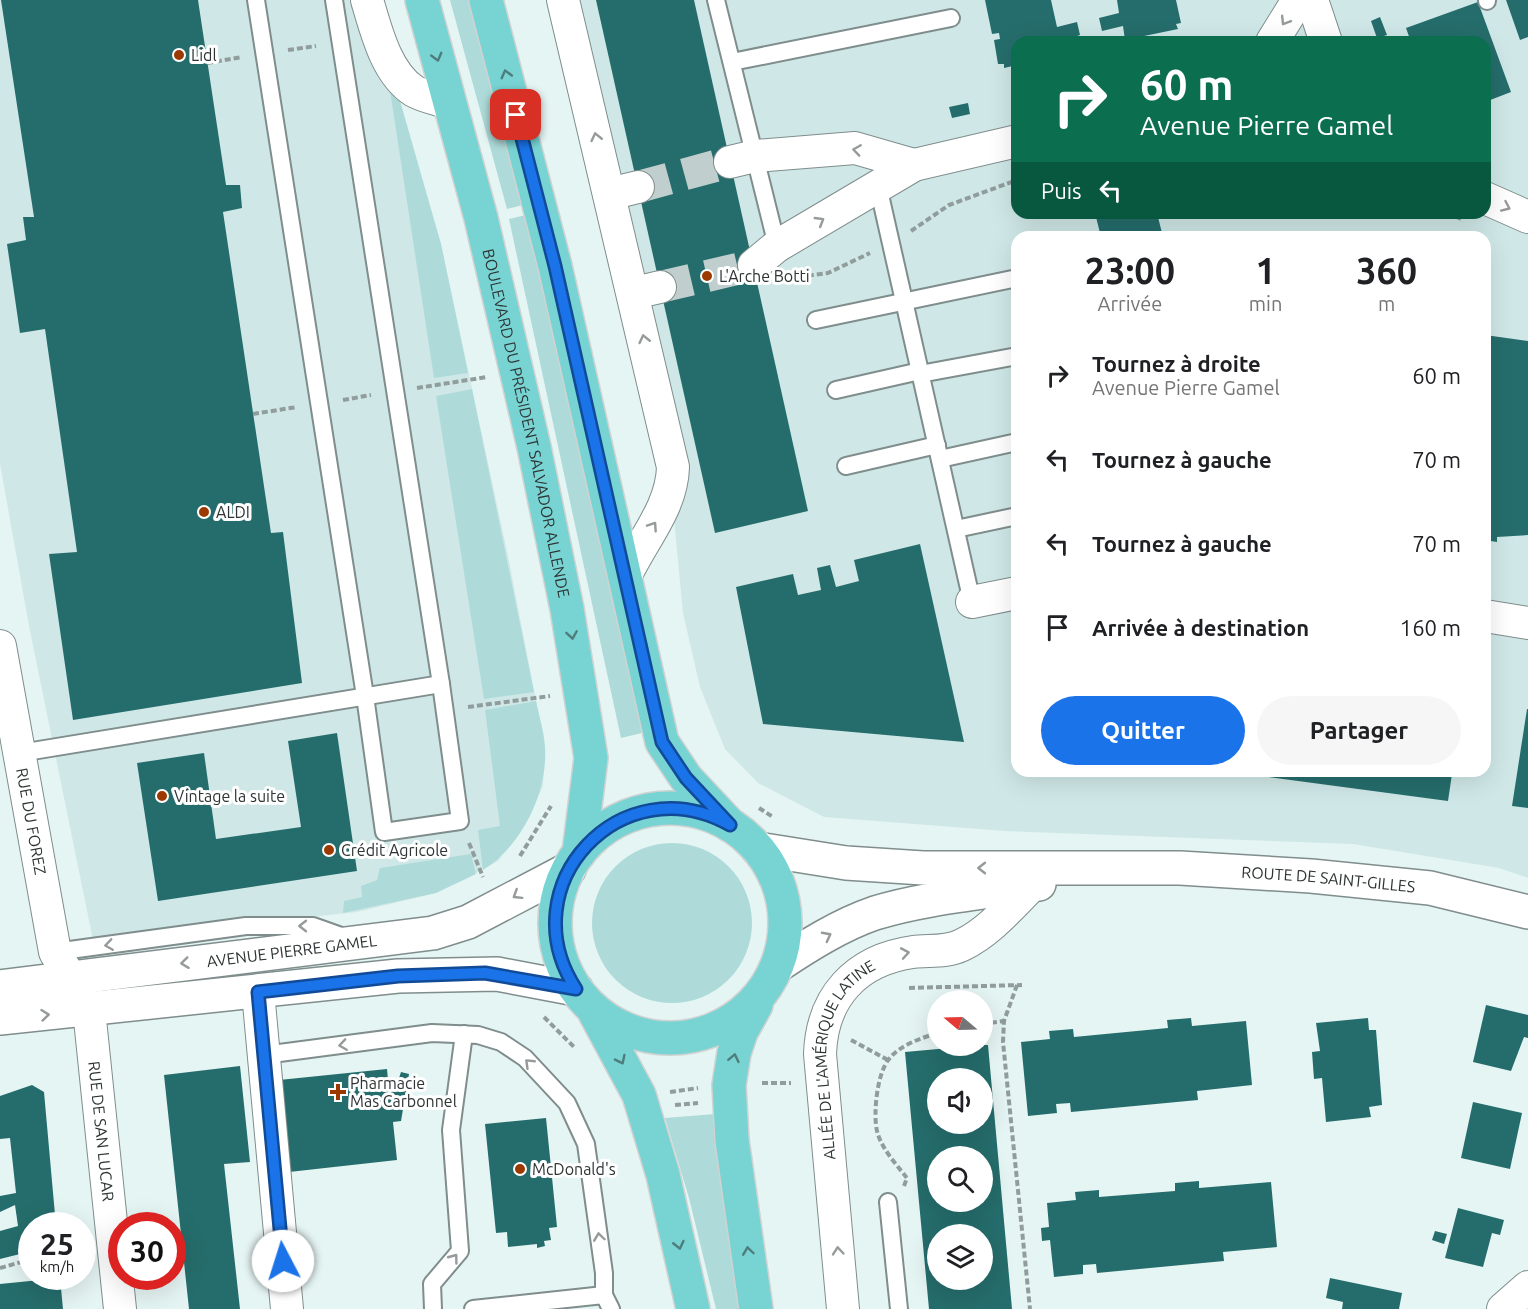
<!DOCTYPE html>
<html lang="fr">
<head>
<meta charset="utf-8">
<style>
	:root { --surface:#fff; --page:#f6f6f6; --text:#202124; --muted:#757577; --accent:#1a73e8 }
	body { margin:0; font-family:Ubuntu,sans-serif; background:var(--page); color:var(--text); height:100vh; display:flex; flex-direction:column; font-size:22px; white-space:nowrap }
	* { box-sizing:border-box; margin:0 }
	p { font-size:20px; color:var(--muted) }
	.icon { flex:none; width:33px; height:33px; fill:none; stroke:currentColor; stroke-width:2; stroke-linecap:round; stroke-linejoin:round }
	.map { position:relative; flex:1; overflow:hidden }
	.drawer { position:absolute; left:1011px; top:231px; width:480px; height:546px; display:flex; flex-direction:column; background:var(--surface); border-radius:18px; box-shadow:0 6px 24px #0002 }
	.drawer>* { flex:none }
	.guide { position:absolute; left:1011px; top:36px; width:480px; height:183px; border-radius:18px; box-shadow:0 6px 24px #0002; background:#0b6e4f; color:#fff; overflow:hidden }
	.needle { width:39px; rotate:289deg }
	.controls { position:absolute; left:927px; top:990px; display:grid; gap:12px }
	.controls a { display:grid; place-items:center; width:66px; height:66px; border-radius:50%; background:var(--surface); box-shadow:0 6px 24px #0002; font-size:30px }
	.speed { position:absolute; left:18px; top:1212px; display:flex; gap:12px; font-size:30px; font-weight:700; text-align:center }
	.speed>* { display:grid; place-content:center; width:78px; height:78px; border-radius:50%; background:var(--surface); box-shadow:0 6px 24px #0002; line-height:1 }
	.speed small { font-size:15px; font-weight:400 }
	.speed .limit { border:9px solid #d22; background:#fff; color:#111 }
	.pin { position:absolute; display:grid; place-items:center; width:51px; height:51px; color:#fff; margin:-26px; border-radius:12px; box-shadow:0 3px 9px #0006 }
	.me { position:absolute; width:66px; margin:-33px; rotate:355deg; stroke-linejoin:round; filter:drop-shadow(0 0 4px #0008) }
	.turn { display:flex; align-items:center; gap:21px; height:126px; padding:0 30px; font-size:27px }
	.turn .icon { width:78px; height:78px; stroke-width:2.5 }
	.turn b { display:block; font-size:42px; line-height:51px }
	.then { display:flex; align-items:center; height:57px; padding:0 30px; background:#0003; gap:12px; font-size:22px }
	.eta { display:flex; justify-content:space-evenly; align-items:center; height:102px; text-align:center }
	.eta b { font-size:36px; font-weight:600; line-height:42px }
	.cta { display:flex; gap:12px; margin-top:auto; padding:12px 30px }
	.cta a { flex:1; height:69px; border-radius:36px; background:var(--accent); color:#fff; font-size:24px; font-weight:600; line-height:69px; text-align:center }
	.cta a+a { background:var(--page); color:var(--text) }
	ul { padding:0; list-style:none }
	li { display:flex; align-items:center; gap:18px; height:84px; padding:0 30px }
	li div { flex:1 }
	li b { display:block; font-size:22px }
	li em { font-style:normal }
	.map>svg:first-child { display:block }
	.built { fill:#cfe8e7; fill-rule:evenodd }
	.green { fill:#aedbd9 }
	.building { fill:#256d6c; fill-rule:evenodd }
	.lines { fill:none; stroke-linecap:round; stroke-linejoin:round }
	.minor-tunnel { stroke:#c0cece; stroke-width:32; stroke-dasharray:32 16; stroke-linecap:butt }
	.service-casing { stroke:#7f8d8c; stroke-width:20 }
	.minor-casing { stroke:#7f8d8c; stroke-width:34 }
	.tertiary-casing { stroke:#7f8d8c; stroke-width:36 }
	.secondary-casing { stroke:#7f8d8c; stroke-width:36 }
	.primary-casing { stroke:#d1d2d2; stroke-width:36 }
	.path { stroke:#919d9c; stroke-width:4; stroke-dasharray:6 3; stroke-linecap:butt }
	.service { stroke:#fff; stroke-width:16 }
	.minor { stroke:#fff; stroke-width:32 }
	.tertiary { stroke:#fff; stroke-width:33 }
	.secondary { stroke:#fff; stroke-width:33 }
	.primary { stroke:#77d4d3; stroke-width:33 }
	.oneway { stroke:#969a9a }
	.oneway2 { stroke:#4f7c7c }
	.route-casing { stroke:#114b97; stroke-width:15 }
	.route { stroke:#1a73e8; stroke-width:10 }
	.poi-dot { fill:#9c3900; stroke:#fff; stroke-width:2 }
	.labels { text-anchor:middle; dominant-baseline:central; stroke-width:6; stroke-linejoin:round; paint-order:stroke }
	.poi-label { font-size:16px; fill:#2e3434; stroke:#fff; text-anchor:start }
	.street-label { font-size:16px; fill:#2e3434; stroke:#fff }
</style>
</head>
<body>
<div class="map">
<svg width="1528" height="1309" viewBox="0 0 1528 1309">
	<rect width="100%" height="100%" fill="#e5f5f4"/>
	<g class="built">
		<path d="M0 0H364L441 244 508 556 545 747 543 786 528 819 498 861 469 877 436 893 357 912 93 940 29 626 0 464Z"/>
		<path d="M574 0H1528V878L1499 868 1353 844 1005 831 824 817 758 783 725 749 700 687 683 613 674 519ZM1017 42H1485V213H1017ZM1017 237H1485V771H1017Z"/>
	</g>
	<g class="green">
		<path d="M450 0H472L527 204 507 209Z"/>
		<path d="M389 84 397 90 441 244 468 373 434 378Z"/>
		<path d="M530 214 642 733 621 738 509 219Z"/>
		<path d="M472 389 534 692 484 699 436 396Z"/>
		<path d="M536 701C539 716 544 731 545 747 548 792 522 846 483 870L478 830 500 826 485 710Z"/>
		<circle cx="672" cy="923" r="80"/>
		<path d="M471 854 476 874 436 893 343 913 344 901 362 897 361 886 377 880 380 868Z"/>
		<path d="M715 1114 740 1309H716L689 1198 665 1118Z"/>
	</g>
	<g class="building">
		<path d="M1 0H198L226 185H240L242 208 223 212 271 533 283 532 302 683 73 720 49 554 77 552 45 329 20 333 7 244 26 240 23 217H34Z"/>
		<path d="M596 0H694L808 511 715 533Z"/>
		<path d="M985 0H1051L1057 27 1077 22 1080 35 1060 42H1017V65L1004 68V64H998L994 40 1000 39 999 33 992 34Z"/>
		<path d="M1117 0H1176L1181 23 1176 24 1178 29 1125 40 1123 26 1102 31 1099 18 1119 13Z"/>
		<path d="M1506 0H1528V37L1520 40Z"/>
		<path d="M1478 2 1511 92 1485 102V42H1411L1406 28Z"/>
		<path d="M1380 17 1387 35 1377 38 1371 21Z"/>
		<path d="M968 103 970 114 952 118 949 107Z"/>
		<path d="M1095 213H1157L1163 237H1101Z"/>
		<path d="M1485 335 1528 341V535L1497 537V542L1485 540Z"/>
		<path d="M920 544 964 742 763 724 736 587 793 574 798 595 821 590 817 568 830 565 836 587 859 581 854 560Z"/>
		<path d="M1527 709H1528V808L1512 806Z"/>
		<path d="M337 733 357 871 158 901 137 763 204 753 216 839 301 827 288 741Z"/>
		<path d="M1224 771H1441L1452 774 1448 801Z"/>
		<path d="M1486 1005 1528 1015V1038L1524 1037 1511 1071 1473 1062Z"/>
		<path d="M1191 1018 1192 1026 1246 1021 1252 1085 1197 1091 1198 1100 1071 1112 1070 1103 1056 1104 1057 1113 1028 1116 1021 1042 1050 1039 1049 1031 1073 1029 1074 1037 1168 1028 1167 1020Z"/>
		<path d="M1368 1018 1369 1030H1376L1382 1105 1369 1107 1371 1117 1326 1122 1322 1078 1314 1079 1312 1052 1320 1051 1316 1023Z"/>
		<path d="M982 1045H988L1012 1309H929L905 1052ZM938 1078H982V1124H938ZM938 1156H982V1202H938ZM938 1234H982V1280H938Z"/>
		<path d="M240 1066 250 1162 224 1164 240 1309H189L164 1075Z"/>
		<path d="M387 1069 388 1080 399 1078 401 1072 409 1074 401 1121 393 1122 397 1160 289 1172 279 1080Z"/>
		<path d="M32 1085 44 1092 56 1226H32V1251L0 1259V1231L18 1226 15 1205 0 1212V1196L16 1193 10 1138 0 1139V1096Z"/>
		<path d="M1473 1102 1522 1113 1510 1169 1461 1158Z"/>
		<path d="M546 1118 557 1227 549 1228 551 1240 544 1241 545 1246 537 1248V1244L508 1247 507 1232 496 1233 485 1124Z"/>
		<path d="M1199 1181V1188L1271 1182 1277 1247 1223 1252 1224 1261 1097 1273 1096 1264 1083 1265V1274L1054 1277 1050 1240 1042 1241 1041 1228 1049 1227 1047 1203 1076 1200 1075 1192 1099 1190V1197L1175 1191V1183Z"/>
		<path d="M1458 1208 1504 1220 1500 1235 1492 1233 1483 1267 1445 1258Z"/>
		<path d="M1435 1231 1447 1234 1444 1244 1432 1240Z"/>
		<path d="M60 1278 63 1309H0V1284Z"/>
		<path d="M1330 1278 1402 1293 1399 1309H1342L1343 1302 1326 1298Z"/>
	</g>
	<g class="lines">
		<g class="minor-tunnel">
			<path d="M638 187 730 162"/>
			<path d="M660 287 754 265"/>
		</g>
		<g class="service-casing">
			<g id="service">
				<path d="M256 0 365 696 384 832 460 821 441 684"/>
				<path d="M716 0 777 246"/>
				<path d="M1487 0V1"/>
				<path d="M732 62 951 18"/>
				<path d="M878 186 972 602"/>
				<path d="M816 320 1017 278"/>
				<path d="M920 374 1017 356"/>
				<path d="M836 390 920 371"/>
				<path d="M940 459 1017 442"/>
				<path d="M846 466 937 445"/>
				<path d="M956 529 1017 516"/>
				<path d="M20 753 441 684 334 0"/>
				<path d="M55 952 246 926H313L344 937"/>
				<path d="M264 1055 432 1033 478 1035 501 1042 525 1058 567 1103 586 1144 604 1273V1295L611 1309"/>
				<path d="M888 1202 899 1309"/>
				<path d="M433 1309 432 1284 460 1251 451 1130 464 1034"/>
				<path d="M473 1309 604 1295"/>
			</g>
		</g>
		<g class="minor-casing">
			<g id="minor">
				<path d="M367 0C376 30 386 73 414 91 424 97 438 99 450 103"/>
				<path d="M563 0 673 467C672 508 642 540 625 577"/>
				<path d="M1312 0 1326 42"/>
				<path d="M1272 42 1298 0"/>
				<path d="M730 162 755 156 855 148 914 165"/>
				<path d="M609 194 638 187"/>
				<path d="M1485 198 1528 217"/>
				<path d="M754 265 777 246 914 165 1017 141"/>
				<path d="M634 293 660 287"/>
				<path d="M972 602 1017 593"/>
				<path d="M1485 616 1528 623"/>
				<path id="s1" d="M0 646 55 952 89 1010 120 1309"/>
				<path d="M258 992 287 1309"/>
				<path id="s2" d="M843 1309 820 1054C822 997 856 960 913 952 929 950 946 953 962 945 989 932 1011 906 1032 885"/>
				<path d="M1503 1309 1528 1287"/>
			</g>
		</g>
		<g class="tertiary-casing">
			<g id="tertiary">
				<path id="s3" d="M0 987 433 933 468 922 569 869"/>
				<path d="M0 1018 398 976 497 974 576 989"/>
			</g>
		</g>
		<g class="secondary-casing">
			<g id="secondary">
				<path id="s4" d="M758 849 846 863 923 868H1180L1311 876 1430 888 1528 912"/>
				<path d="M777 966C807 946 840 925 875 913 927 897 985 893 1039 884"/>
			</g>
		</g>
		<g class="primary-casing">
			<g id="primary">
				<path id="s5" d="M422 0 481 218 534 447 567 609 591 758 579 853"/>
				<path d="M486 0 555 266 662 742 686 778 730 825"/>
				<circle cx="670" cy="923" r="115"/>
				<path d="M595 1013 639 1095 663 1175 693 1309"/>
				<path d="M756 1309 732 1140 729 1085 734 1053 741 1032 756 1005"/>
			</g>
		</g>
		<g class="path">
			<path d="M288 50 316 46"/>
			<path d="M207 63 242 57"/>
			<path d="M1448 213 1461 219"/>
			<path d="M911 231 949 205 1017 180"/>
			<path d="M790 278 828 273 870 253"/>
			<path d="M417 388 487 377"/>
			<path d="M343 400 371 395"/>
			<path d="M253 414 297 407"/>
			<path d="M468 707 550 696"/>
			<path d="M759 808 773 817"/>
			<path d="M469 843 483 877"/>
			<path d="M520 856 551 806"/>
			<path d="M1017 985 1004 1021 1003 1042 1030 1309"/>
			<path d="M909 988 1022 985"/>
			<path d="M544 1017 575 1048"/>
			<path d="M982 1024 1004 1021"/>
			<path d="M851 1040 888 1060"/>
			<path d="M762 1083H791"/>
			<path d="M670 1092 698 1088"/>
			<path d="M675 1105 698 1103"/>
			<path d="M904 1186 907 1178C896 1164 881 1148 877 1131 873 1114 877 1073 889 1059 900 1045 921 1038 938 1033"/>
			<path d="M0 1268 32 1259"/>
		</g>
		<use href="#service" class="service"/>
		<use href="#minor" class="minor"/>
		<use href="#tertiary" class="tertiary"/>
		<use href="#secondary" class="secondary"/>
		<use href="#primary" class="primary"/>
	</g>
	<defs><path id="oneway-chevron" d="M-2-3.5L2.5 0L-2 3.5" fill="none" stroke-width="1.6" stroke-linecap="round" stroke-linejoin="round" transform="scale(1.5)"/></defs>
	<g class="oneway">
		<use href="#oneway-chevron" transform="translate(1285 21) rotate(122)"/>
		<use href="#oneway-chevron" transform="translate(596 137) rotate(-103)"/>
		<use href="#oneway-chevron" transform="translate(857 150) rotate(-172)"/>
		<use href="#oneway-chevron" transform="translate(1506 207) rotate(24)"/>
		<use href="#oneway-chevron" transform="translate(820 221) rotate(-31)"/>
		<use href="#oneway-chevron" transform="translate(644 339) rotate(-103)"/>
		<use href="#oneway-chevron" transform="translate(653 526) rotate(-56)"/>
		<use href="#oneway-chevron" transform="translate(982 868) rotate(-180)"/>
		<use href="#oneway-chevron" transform="translate(517 895) rotate(148)"/>
		<use href="#oneway-chevron" transform="translate(303 926) rotate(-180)"/>
		<use href="#oneway-chevron" transform="translate(827 936) rotate(-28)"/>
		<use href="#oneway-chevron" transform="translate(109 945) rotate(172)"/>
		<use href="#oneway-chevron" transform="translate(905 953) rotate(-10)"/>
		<use href="#oneway-chevron" transform="translate(185 963) rotate(173)"/>
		<use href="#oneway-chevron" transform="translate(45 1015) rotate(-6)"/>
		<use href="#oneway-chevron" transform="translate(343 1045) rotate(172)"/>
		<use href="#oneway-chevron" transform="translate(529 1063) rotate(-136)"/>
		<use href="#oneway-chevron" transform="translate(599 1237) rotate(-98)"/>
		<use href="#oneway-chevron" transform="translate(838 1251) rotate(-95)"/>
		<use href="#oneway-chevron" transform="translate(454 1258) rotate(-53)"/>
	</g>
	<g class="oneway2">
		<use href="#oneway-chevron" transform="translate(437 57) rotate(75)"/>
		<use href="#oneway-chevron" transform="translate(506 74) rotate(-105)"/>
		<use href="#oneway-chevron" transform="translate(572 635) rotate(81)"/>
		<use href="#oneway-chevron" transform="translate(734 1058) rotate(-78)"/>
		<use href="#oneway-chevron" transform="translate(621 1060) rotate(64)"/>
		<use href="#oneway-chevron" transform="translate(679 1245) rotate(77)"/>
		<use href="#oneway-chevron" transform="translate(748 1251) rotate(-98)"/>
	</g>
	<g class="lines">
		<g class="route-casing">
			<path id="route" d="M283 1261 258 992 398 976 485 973 576 989C508 885 622 764 730 825L686 778 662 742 555 266 516 115"/>
		</g>
		<use href="#route" class="route"/>
	</g>
	<g class="poi-dot">
		<circle cx="179" cy="55" r="6"/>
		<circle cx="707" cy="276" r="6"/>
		<circle cx="204" cy="512" r="6"/>
		<circle cx="162" cy="796" r="6"/>
		<circle cx="329" cy="850" r="6"/>
		<path d="M335 1083h6v6h6v6h-6v6h-6v-6h-6v-6h6z"/>
		<circle cx="520" cy="1169" r="6"/>
	</g>
	<g class="labels">
		<g class="poi-label">
			<text x="191" y="55">Lidl</text>
			<text x="719" y="276">L'Arche Botti</text>
			<text x="216" y="512">ALDI</text>
			<text x="174" y="796">Vintage la suite</text>
			<text x="341" y="850">Crédit Agricole</text>
			<text x="350" y="1083">Pharmacie<tspan x="350" dy="18">Mas Carbonnel</tspan></text>
			<text x="532" y="1169">McDonald's</text>
		</g>
		<g class="street-label">
			<text stroke="none"><textPath href="#s5" startOffset="436">BOULEVARD DU PRÉSIDENT SALVADOR ALLENDE</textPath></text>
			<text stroke="none"><textPath href="#s1" startOffset="178">RUE DU FOREZ</textPath></text>
			<text stroke="none"><textPath href="#s4" startOffset="572">ROUTE DE SAINT-GILLES</textPath></text>
			<text stroke="none"><textPath href="#s3" startOffset="294">AVENUE PIERRE GAMEL</textPath></text>
			<text stroke="none"><textPath href="#s2" startOffset="258">ALLÉE DE L'AMÉRIQUE LATINE</textPath></text>
			<text stroke="none"><textPath href="#s1" startOffset="500">RUE DE SAN LUCAR</textPath></text>
		</g>
	</g>
</svg>
<div class="controls">
<a><svg class="needle" viewBox="-14 -14 28 28"><path d="M0-13l5 13h-10z" fill="#e53935"/><path d="M0 13l5-13h-10z" fill="#757577"/></svg></a>
<a><svg class="icon" aria-label="sound" viewBox="0 0 24 24"><path d="M4 9h4l5-4v14l-5-4H4zM17 9q2 3 0 6"/></svg></a>
<a><svg class="icon" aria-label="search" viewBox="0 0 24 24"><circle cx="10" cy="10" r="6"/><path d="M15 15l6 6"/></svg></a>
<a><svg class="icon" aria-label="layers" viewBox="0 0 24 24"><path d="M12 4l9 5-9 5-9-5zM3 14l9 5 9-5"/></svg></a>
</div>
<div class="speed"><div>25<small>km/h</small></div><div class="limit">30</div></div>
<div class="pin" style="left:516px;top:115px;background:#d93025"><svg class="icon" aria-label="arrive" viewBox="0 0 24 24"><path d="M6 21V4h12l-3 4 3 4H6"/></svg></div>
<svg class="me" style="left:283px;top:1261px" viewBox="-20 -20 40 40"><circle r="19" fill="#fff"/><path d="M0-13L10 11 0 6-10 11z" fill="#1a73e8"/></svg>
<div class="guide">
<div class="turn"><svg class="icon" aria-label="right" viewBox="0 0 24 24"><path d="M7 20v-9h11M14 6l5 5-5 5"/></svg><div><b>60 m</b>Avenue Pierre Gamel</div></div>
<div class="then">Puis<svg class="icon" aria-label="left" viewBox="0 0 24 24"><path d="M17 20v-9H6M10 6l-5 5 5 5"/></svg></div>
</div>
<section class="drawer">
<div class="eta">
<div><b>23:00</b><p>Arrivée</p></div>
<div><b>1</b><p>min</p></div>
<div><b>360</b><p>m</p></div>
</div>
<ul>
<li><svg class="icon" aria-label="right" viewBox="0 0 24 24"><path d="M7 20v-9h11M14 6l5 5-5 5"/></svg><div><b>Tournez à droite</b><p>Avenue Pierre Gamel</p></div><em>60 m</em></li>
<li><svg class="icon" aria-label="left" viewBox="0 0 24 24"><path d="M17 20v-9H6M10 6l-5 5 5 5"/></svg><div><b>Tournez à gauche</b></div><em>70 m</em></li>
<li><svg class="icon" aria-label="left" viewBox="0 0 24 24"><path d="M17 20v-9H6M10 6l-5 5 5 5"/></svg><div><b>Tournez à gauche</b></div><em>70 m</em></li>
<li><svg class="icon" aria-label="arrive" viewBox="0 0 24 24"><path d="M6 21V4h12l-3 4 3 4H6"/></svg><div><b>Arrivée à destination</b></div><em>160 m</em></li>
</ul>
<div class="cta"><a>Quitter</a><a>Partager</a></div>
</section>
</div>
</body>
</html>
